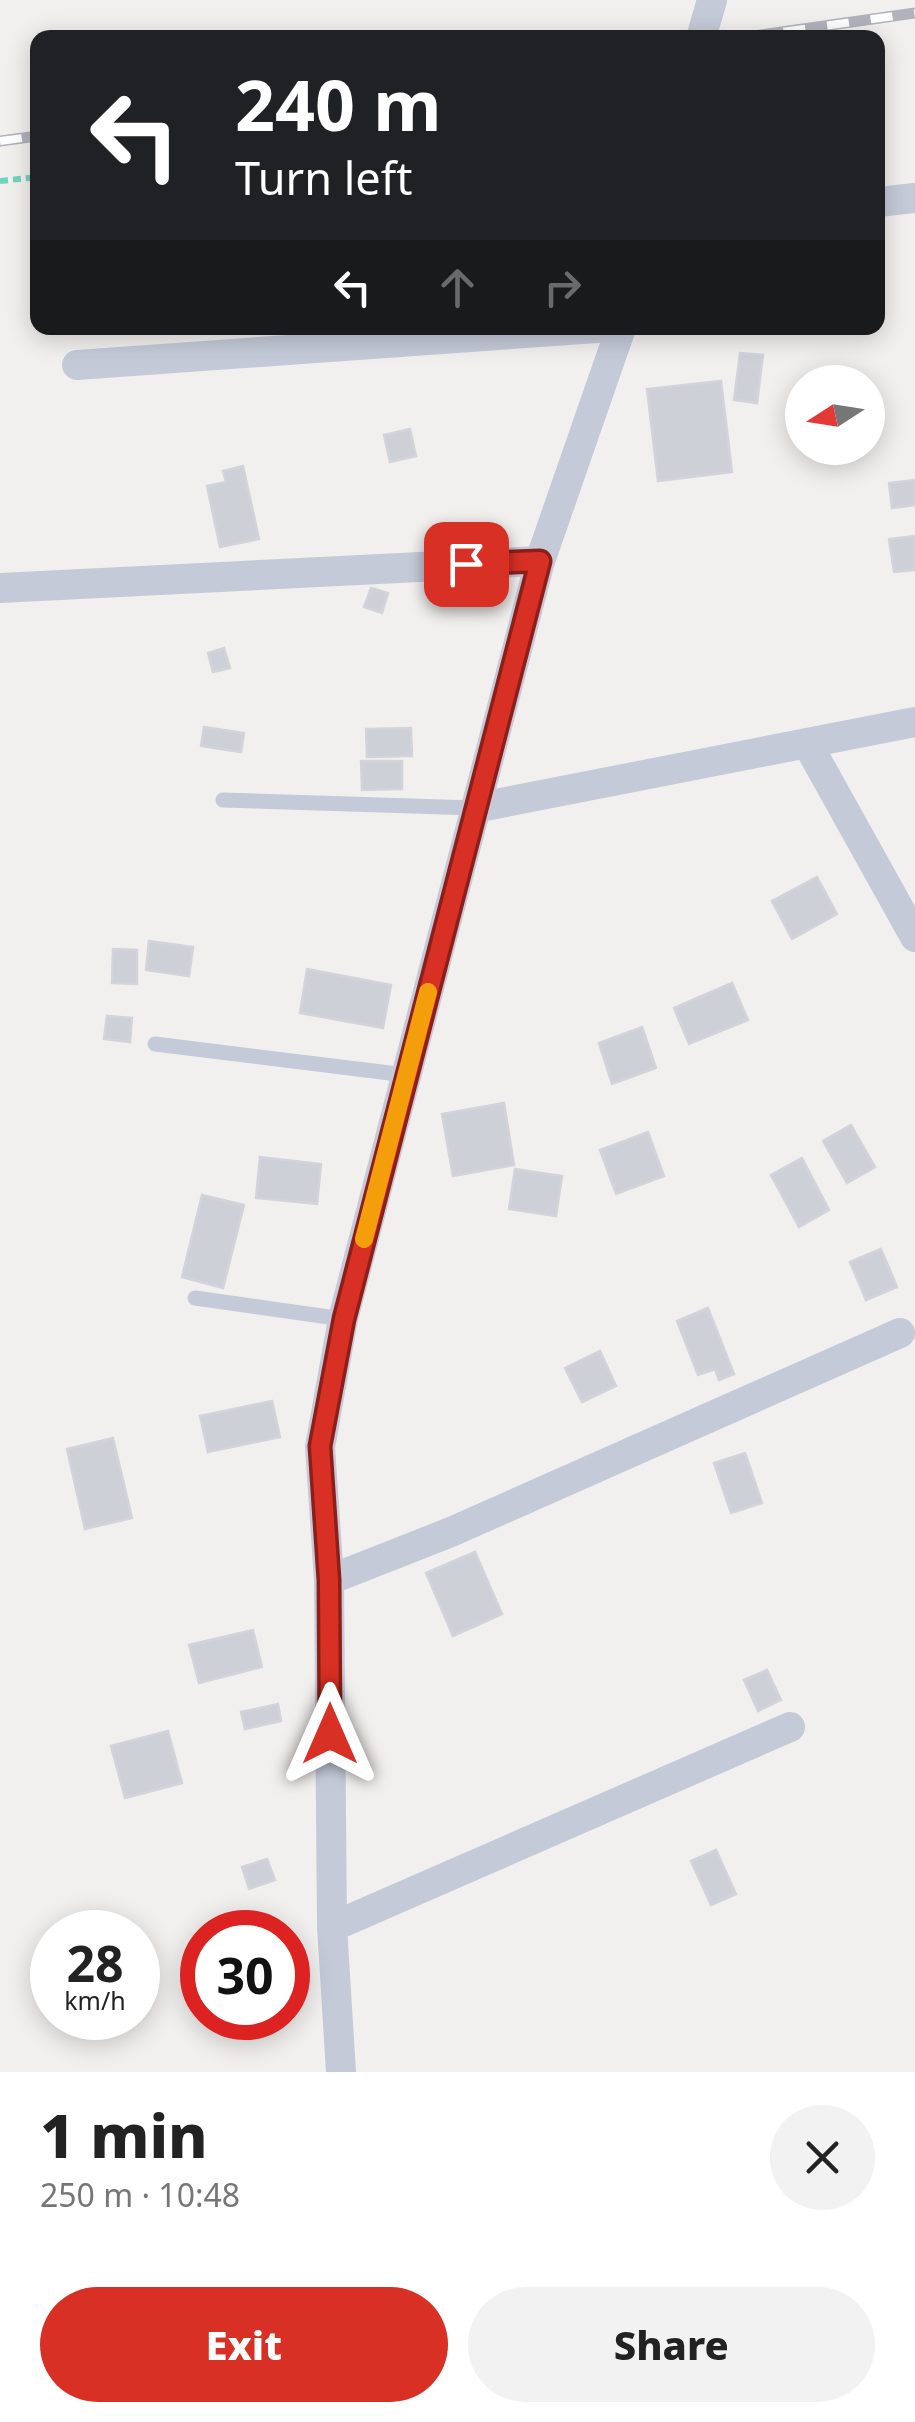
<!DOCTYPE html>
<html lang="en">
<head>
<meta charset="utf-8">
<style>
	:root { --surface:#fff; --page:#f2f2f2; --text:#222; --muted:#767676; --accent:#d93025 }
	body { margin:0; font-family:"Noto Sans",sans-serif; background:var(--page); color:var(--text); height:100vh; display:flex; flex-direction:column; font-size:38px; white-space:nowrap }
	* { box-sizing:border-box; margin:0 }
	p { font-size:32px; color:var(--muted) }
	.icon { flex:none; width:55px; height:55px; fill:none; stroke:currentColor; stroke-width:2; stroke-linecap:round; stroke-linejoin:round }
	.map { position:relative; height:2072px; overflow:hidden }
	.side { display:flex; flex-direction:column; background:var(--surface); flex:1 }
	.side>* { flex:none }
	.top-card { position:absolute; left:30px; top:30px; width:855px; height:305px; border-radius:20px; box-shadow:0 5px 25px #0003; background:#202124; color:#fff; overflow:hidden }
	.needle { width:65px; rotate:258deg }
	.buttons { position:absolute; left:785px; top:365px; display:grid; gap:20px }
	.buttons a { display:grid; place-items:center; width:100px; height:100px; border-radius:50%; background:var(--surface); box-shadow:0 5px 25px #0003; font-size:50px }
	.speed { position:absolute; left:30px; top:1910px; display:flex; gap:20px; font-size:50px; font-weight:700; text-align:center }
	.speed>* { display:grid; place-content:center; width:130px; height:130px; border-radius:50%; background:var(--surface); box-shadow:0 5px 25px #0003; line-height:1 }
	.speed small { font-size:25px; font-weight:400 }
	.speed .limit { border:15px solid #d22; background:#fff; color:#111 }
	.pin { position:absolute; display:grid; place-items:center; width:85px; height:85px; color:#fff; margin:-42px; border-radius:20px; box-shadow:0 5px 15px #0006 }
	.me { position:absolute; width:110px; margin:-55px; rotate:0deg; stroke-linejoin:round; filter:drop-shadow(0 0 8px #0008) }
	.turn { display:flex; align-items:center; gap:35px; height:210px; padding:0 40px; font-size:45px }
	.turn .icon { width:130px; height:130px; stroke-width:2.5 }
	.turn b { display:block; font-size:70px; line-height:85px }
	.lanes { display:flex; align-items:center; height:95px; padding:0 40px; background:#0003; justify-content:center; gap:50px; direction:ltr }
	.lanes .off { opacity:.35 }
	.round { display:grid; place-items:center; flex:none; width:105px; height:105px; border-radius:52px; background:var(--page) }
	.overview { display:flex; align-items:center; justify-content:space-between; height:170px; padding:0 40px }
	h1 { font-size:60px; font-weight:800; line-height:75px }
	.cta { display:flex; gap:20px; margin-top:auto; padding:20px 40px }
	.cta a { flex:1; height:115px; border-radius:60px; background:var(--accent); color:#fff; font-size:40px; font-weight:800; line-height:115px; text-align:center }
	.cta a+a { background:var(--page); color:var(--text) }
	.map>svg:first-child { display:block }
	.building { fill:#ced0d8; stroke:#d3d3dc; stroke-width:2.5 }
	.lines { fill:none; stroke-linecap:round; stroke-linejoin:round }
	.path { stroke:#6fd4bc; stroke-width:6; stroke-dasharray:8 5; stroke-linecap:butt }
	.service { stroke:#c5cad8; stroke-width:15 }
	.minor { stroke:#c5cad8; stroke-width:30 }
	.rail-casing { stroke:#b1b2bb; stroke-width:11 }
	.rail { stroke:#fff; stroke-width:8; stroke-dasharray:22; stroke-linecap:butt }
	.route-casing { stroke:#8d1f18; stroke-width:25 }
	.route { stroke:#d93025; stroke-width:18 }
	.slow { stroke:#f59e0b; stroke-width:18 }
</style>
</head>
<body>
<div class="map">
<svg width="915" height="2072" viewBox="0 0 915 2072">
	<rect width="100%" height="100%" fill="#f2f0ef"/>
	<g class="building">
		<path d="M740 353 763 355 757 403 734 400Z"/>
		<path d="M721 381 732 472 658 481 647 389Z"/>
		<path d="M410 429 416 456 390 462 384 435Z"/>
		<path d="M243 466 259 539 220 547 207 486 226 482 223 471Z"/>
		<path d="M915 480V505L892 508 889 483Z"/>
		<path d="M915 536V570L894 572 889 539Z"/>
		<path d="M371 588 388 593 382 613 364 607Z"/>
		<path d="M224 648 230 668 213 672 208 653Z"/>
		<path d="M204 727 244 733 241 752 201 746Z"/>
		<path d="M411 728 412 756 367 757 366 729Z"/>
		<path d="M361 761H402V789L362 790Z"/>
		<path d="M817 877 837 914 792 939 772 901Z"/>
		<path d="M149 941 193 947 189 976 146 970Z"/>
		<path d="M113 949 137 950V984L112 983Z"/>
		<path d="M307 969 391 985 383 1028 300 1013Z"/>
		<path d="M732 983 748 1020 689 1044 674 1008Z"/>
		<path d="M107 1016 132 1018 130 1042 104 1039Z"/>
		<path d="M642 1027 656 1068 612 1084 599 1043Z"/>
		<path d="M504 1103 514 1165 453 1176 442 1114Z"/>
		<path d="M851 1125 875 1167 847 1183 823 1141Z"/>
		<path d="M648 1132 664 1176 616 1194 600 1150Z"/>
		<path d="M260 1157 321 1164 317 1204 256 1198Z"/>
		<path d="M802 1158 829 1210 799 1227 771 1175Z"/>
		<path d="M515 1169 562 1176 556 1216 509 1209Z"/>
		<path d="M202 1195 244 1205 223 1288 182 1277Z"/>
		<path d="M881 1249 897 1287 866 1300 850 1262Z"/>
		<path d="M708 1308 734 1374 719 1380 715 1369 698 1375 677 1321Z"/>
		<path d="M600 1351 616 1386 582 1402 565 1368Z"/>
		<path d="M272 1401 280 1437 208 1452 200 1416Z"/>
		<path d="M113 1438 132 1518 85 1529 67 1449Z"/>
		<path d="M745 1453 762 1503 731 1513 714 1463Z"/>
		<path d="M475 1552 502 1614 453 1636 426 1573Z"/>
		<path d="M253 1630 262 1667 199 1683 189 1645Z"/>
		<path d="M767 1670 781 1700 758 1711 744 1680Z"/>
		<path d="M278 1704 281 1721 245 1729 241 1712Z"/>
		<path d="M168 1731 182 1783 125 1798 111 1746Z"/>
		<path d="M716 1850 736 1894 711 1905 691 1861Z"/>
		<path d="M267 1859 275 1880 249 1889 242 1867Z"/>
	</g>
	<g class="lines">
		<path class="path" d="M0 181 38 177"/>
		<g class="service">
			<path d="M223 800 475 808"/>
			<path d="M155 1044 406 1075"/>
			<path d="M195 1298 343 1319"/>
		</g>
		<g class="minor">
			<path d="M701 38 712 0"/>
			<path d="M878 202 915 198"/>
			<path d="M77 365 597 328"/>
			<path d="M0 588 540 561"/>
			<path d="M807 743 915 937"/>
			<path d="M475 808 915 722"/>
			<path d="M329 1580 451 1532 900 1333"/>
			<path d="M332 1927 790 1727"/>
			<path d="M341 2072 332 1927 329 1580 320 1447 343 1319 540 561 621 328"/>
		</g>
		<g class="rail-casing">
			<g id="rail">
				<path d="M740 38 915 13"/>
				<path d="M0 141 38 136"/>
			</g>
		</g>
		<use href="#rail" class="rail"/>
	</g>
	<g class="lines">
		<g class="route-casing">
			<path id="route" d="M330 1734 329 1580 320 1446 344 1319 540 561 466 564"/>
		</g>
		<use href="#route" class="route"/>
		<path class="slow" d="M364 1239 428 992"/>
	</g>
</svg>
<div class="buttons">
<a><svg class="needle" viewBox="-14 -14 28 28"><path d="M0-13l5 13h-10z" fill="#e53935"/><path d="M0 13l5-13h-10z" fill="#767676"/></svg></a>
</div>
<div class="speed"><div>28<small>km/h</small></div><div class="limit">30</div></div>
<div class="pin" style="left:466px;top:564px;background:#d93025"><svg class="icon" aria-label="arrive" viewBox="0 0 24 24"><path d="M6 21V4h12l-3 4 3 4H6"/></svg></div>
<svg class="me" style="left:330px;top:1734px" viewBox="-20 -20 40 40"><path d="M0-17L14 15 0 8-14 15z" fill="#d93025" stroke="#fff" stroke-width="4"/></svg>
<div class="top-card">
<div class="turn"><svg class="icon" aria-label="left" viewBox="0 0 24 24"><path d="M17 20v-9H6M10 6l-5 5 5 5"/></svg><div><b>240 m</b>Turn left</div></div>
<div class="lanes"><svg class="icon" aria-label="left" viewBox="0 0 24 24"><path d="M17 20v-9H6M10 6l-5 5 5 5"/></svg><svg class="icon off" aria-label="ahead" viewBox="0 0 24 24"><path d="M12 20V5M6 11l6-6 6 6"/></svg><svg class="icon off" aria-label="right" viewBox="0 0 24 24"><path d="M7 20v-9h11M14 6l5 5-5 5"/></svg></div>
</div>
</div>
<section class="side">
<div class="overview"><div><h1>1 min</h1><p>250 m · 10:48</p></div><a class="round"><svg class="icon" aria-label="close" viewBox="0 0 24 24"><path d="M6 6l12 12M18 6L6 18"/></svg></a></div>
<div class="cta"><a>Exit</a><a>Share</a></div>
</section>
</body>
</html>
